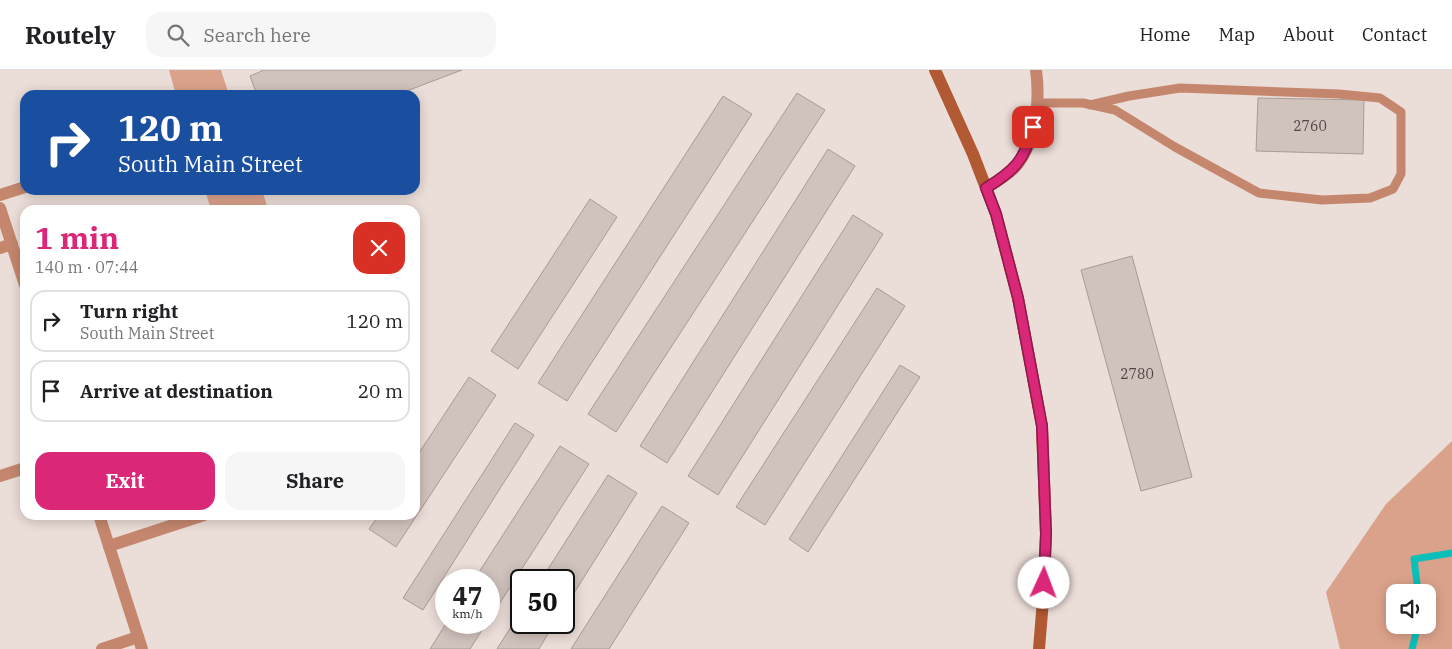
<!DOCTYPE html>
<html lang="en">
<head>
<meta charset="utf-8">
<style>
	:root { --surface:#fff; --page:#f6f6f6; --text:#202124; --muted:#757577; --line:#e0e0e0; --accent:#db2777 }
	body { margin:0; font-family:"IBM Plex Serif",serif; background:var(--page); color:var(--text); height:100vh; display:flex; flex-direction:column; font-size:19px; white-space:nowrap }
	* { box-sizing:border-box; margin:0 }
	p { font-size:16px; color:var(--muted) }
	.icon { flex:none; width:28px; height:28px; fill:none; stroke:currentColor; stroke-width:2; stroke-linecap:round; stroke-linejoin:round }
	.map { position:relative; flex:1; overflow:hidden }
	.sheet { position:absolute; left:20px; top:135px; width:400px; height:315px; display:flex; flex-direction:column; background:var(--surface); border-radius:15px; box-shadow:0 2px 12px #0003 }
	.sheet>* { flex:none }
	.guide { position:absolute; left:20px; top:20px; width:400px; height:105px; border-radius:15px; box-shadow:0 2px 12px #0003; background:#1a4fa0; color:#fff; overflow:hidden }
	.tools { position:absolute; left:1386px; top:514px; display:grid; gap:10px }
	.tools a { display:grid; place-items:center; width:50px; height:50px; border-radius:10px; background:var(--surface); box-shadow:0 2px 12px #0003; font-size:25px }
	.speed { position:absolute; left:435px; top:499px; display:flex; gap:10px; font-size:25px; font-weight:700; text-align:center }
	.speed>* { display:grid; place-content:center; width:65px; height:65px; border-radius:50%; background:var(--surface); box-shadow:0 2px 12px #0003; line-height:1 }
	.speed small { font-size:12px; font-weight:400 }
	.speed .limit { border:2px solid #111; border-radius:8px; background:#fff; color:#111 }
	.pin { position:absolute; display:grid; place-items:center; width:42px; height:42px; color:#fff; margin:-21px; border-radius:10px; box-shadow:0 2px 8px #0006 }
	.me { position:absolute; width:55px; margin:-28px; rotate:2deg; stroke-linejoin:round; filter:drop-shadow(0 0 4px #0008) }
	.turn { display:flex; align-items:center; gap:18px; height:105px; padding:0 15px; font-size:22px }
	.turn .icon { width:65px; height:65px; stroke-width:2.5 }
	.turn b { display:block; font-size:35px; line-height:42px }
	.round { display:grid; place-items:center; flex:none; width:52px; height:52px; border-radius:15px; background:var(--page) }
	.overview { display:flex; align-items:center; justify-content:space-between; height:85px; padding:0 15px }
	h1 { font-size:30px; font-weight:700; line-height:38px; color:var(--accent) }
	.action { display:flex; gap:10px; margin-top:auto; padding:10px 15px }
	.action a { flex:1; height:58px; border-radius:15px; background:var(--accent); color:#fff; font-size:20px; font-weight:700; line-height:58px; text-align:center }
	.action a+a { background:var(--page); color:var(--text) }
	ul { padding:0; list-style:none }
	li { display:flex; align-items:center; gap:15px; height:62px; margin:0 10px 8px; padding:0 5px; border:2px solid var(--line); border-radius:15px }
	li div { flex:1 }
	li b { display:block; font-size:19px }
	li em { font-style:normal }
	header { display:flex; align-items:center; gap:30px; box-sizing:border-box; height:70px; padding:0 25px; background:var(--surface); border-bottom:1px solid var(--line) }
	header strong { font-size:24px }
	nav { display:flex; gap:28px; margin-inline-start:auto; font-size:18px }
	.search { width:350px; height:45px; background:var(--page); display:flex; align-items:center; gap:12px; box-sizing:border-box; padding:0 18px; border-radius:15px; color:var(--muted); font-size:19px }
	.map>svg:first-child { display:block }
	.green { fill:#dba28b; fill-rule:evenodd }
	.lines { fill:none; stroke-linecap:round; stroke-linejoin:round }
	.stream { stroke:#0cbfb8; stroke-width:7 }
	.building { fill:#d0c2bc; stroke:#a89a95 }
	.lane { stroke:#c4876e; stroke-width:9 }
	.street { stroke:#c4876e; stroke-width:12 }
	.secondary { stroke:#b05932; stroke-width:12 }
	.route-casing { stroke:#8e194d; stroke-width:12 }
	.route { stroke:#db2777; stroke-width:9 }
	.labels { text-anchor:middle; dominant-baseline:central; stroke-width:5; stroke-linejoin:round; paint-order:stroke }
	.number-label { font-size:14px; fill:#4e4643 }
</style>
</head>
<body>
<header>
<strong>Routely</strong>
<div class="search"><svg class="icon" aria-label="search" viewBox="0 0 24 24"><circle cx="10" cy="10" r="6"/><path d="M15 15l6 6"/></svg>Search here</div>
<nav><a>Home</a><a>Map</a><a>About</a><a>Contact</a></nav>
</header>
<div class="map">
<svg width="1452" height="579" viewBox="0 0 1452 579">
	<rect width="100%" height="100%" fill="#ebddd7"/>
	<g class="green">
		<path d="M169 0H221L229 25H176Z"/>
		<path d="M205 120H262L267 136 259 140H211Z"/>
		<path d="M1452 371V579H1340L1326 522 1386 434ZM1395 522H1428V555H1395Z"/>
	</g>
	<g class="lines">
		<g class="stream">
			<path d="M1418 522 1414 489 1452 483"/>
			<path d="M1412 579 1418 555"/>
		</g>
	</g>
	<g class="building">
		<path d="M264 0H462L396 25H257L250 6Z"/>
		<path d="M797 23 825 40 616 362 588 344Z"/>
		<path d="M723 26 752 44 567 331 538 313Z"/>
		<path d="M1258 28 1364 30 1363 84 1256 81Z"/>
		<path d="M828 79 855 96 667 393 640 376Z"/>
		<path d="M590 129 617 147 518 299 491 281Z"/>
		<path d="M853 145 883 164 718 425 688 406Z"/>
		<path d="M1132 186 1192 407 1141 421 1081 200Z"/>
		<path d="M877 218 905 236 765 455 736 437Z"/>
		<path d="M900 295 920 307 808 482 789 469Z"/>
		<path d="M469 307 496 325 396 477 369 459 379 445H415V389Z"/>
		<path d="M515 353 534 365 423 540 403 528Z"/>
		<path d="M560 376 589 394 489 550V510H474Z"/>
		<path d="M608 405 637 423 564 539V510H541Z"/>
		<path d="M662 436 689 453 609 579H571Z"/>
		<path d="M521 541V552H555L539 579H497Z"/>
		<path d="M447 552H487L470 579H430Z"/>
	</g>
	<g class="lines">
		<path class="lane" d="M1037 33H1083L1115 40 1175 77 1259 123 1322 130 1370 128 1393 119 1401 104V42L1380 28 1339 24 1180 18 1129 26 1090 35"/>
		<g class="street">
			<path d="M986 118C997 111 1009 105 1017 95 1037 70 1040 30 1036 0"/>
			<path d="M0 125 25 117"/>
			<path d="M0 138 25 215"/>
			<path d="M0 178 12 174"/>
			<path d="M0 406 25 398"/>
			<path d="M99 445 142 579"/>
			<path d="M109 476 204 445"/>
			<path d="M102 579 138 567"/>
		</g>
		<path class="secondary" d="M935 0 973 84 996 144 1018 228 1042 356 1046 464 1043 530 1039 579"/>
	</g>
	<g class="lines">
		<g class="route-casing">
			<path id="route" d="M1033 57C1025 90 1014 101 986 118L996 144 1018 228 1042 356 1046 464 1044 513"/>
		</g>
		<use href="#route" class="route"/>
	</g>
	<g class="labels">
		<g class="number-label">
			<text x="1310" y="56">2760</text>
			<text x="1137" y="304">2780</text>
		</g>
	</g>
</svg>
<div class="tools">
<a><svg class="icon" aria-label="sound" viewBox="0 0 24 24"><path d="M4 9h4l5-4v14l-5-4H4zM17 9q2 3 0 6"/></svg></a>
</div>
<div class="speed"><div>47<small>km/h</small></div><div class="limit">50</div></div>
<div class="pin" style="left:1033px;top:57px;background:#d93025"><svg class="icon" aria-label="arrive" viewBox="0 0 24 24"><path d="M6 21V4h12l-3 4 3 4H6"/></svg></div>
<svg class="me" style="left:1044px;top:513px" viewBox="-20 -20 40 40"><circle r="19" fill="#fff"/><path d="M0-13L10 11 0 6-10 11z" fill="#db2777"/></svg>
<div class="guide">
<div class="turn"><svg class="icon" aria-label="right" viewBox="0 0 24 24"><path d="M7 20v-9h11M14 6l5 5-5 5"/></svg><div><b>120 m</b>South Main Street</div></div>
</div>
<section class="sheet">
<div class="overview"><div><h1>1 min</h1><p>140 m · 07:44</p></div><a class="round" style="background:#d93025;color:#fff"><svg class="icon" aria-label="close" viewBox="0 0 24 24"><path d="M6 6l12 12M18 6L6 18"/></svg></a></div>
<ul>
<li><svg class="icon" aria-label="right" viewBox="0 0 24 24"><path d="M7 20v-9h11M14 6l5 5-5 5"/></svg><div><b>Turn right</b><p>South Main Street</p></div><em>120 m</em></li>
<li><svg class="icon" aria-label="arrive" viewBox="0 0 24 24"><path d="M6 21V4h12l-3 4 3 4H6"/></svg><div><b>Arrive at destination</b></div><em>20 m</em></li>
</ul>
<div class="action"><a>Exit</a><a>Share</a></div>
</section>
</div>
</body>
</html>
